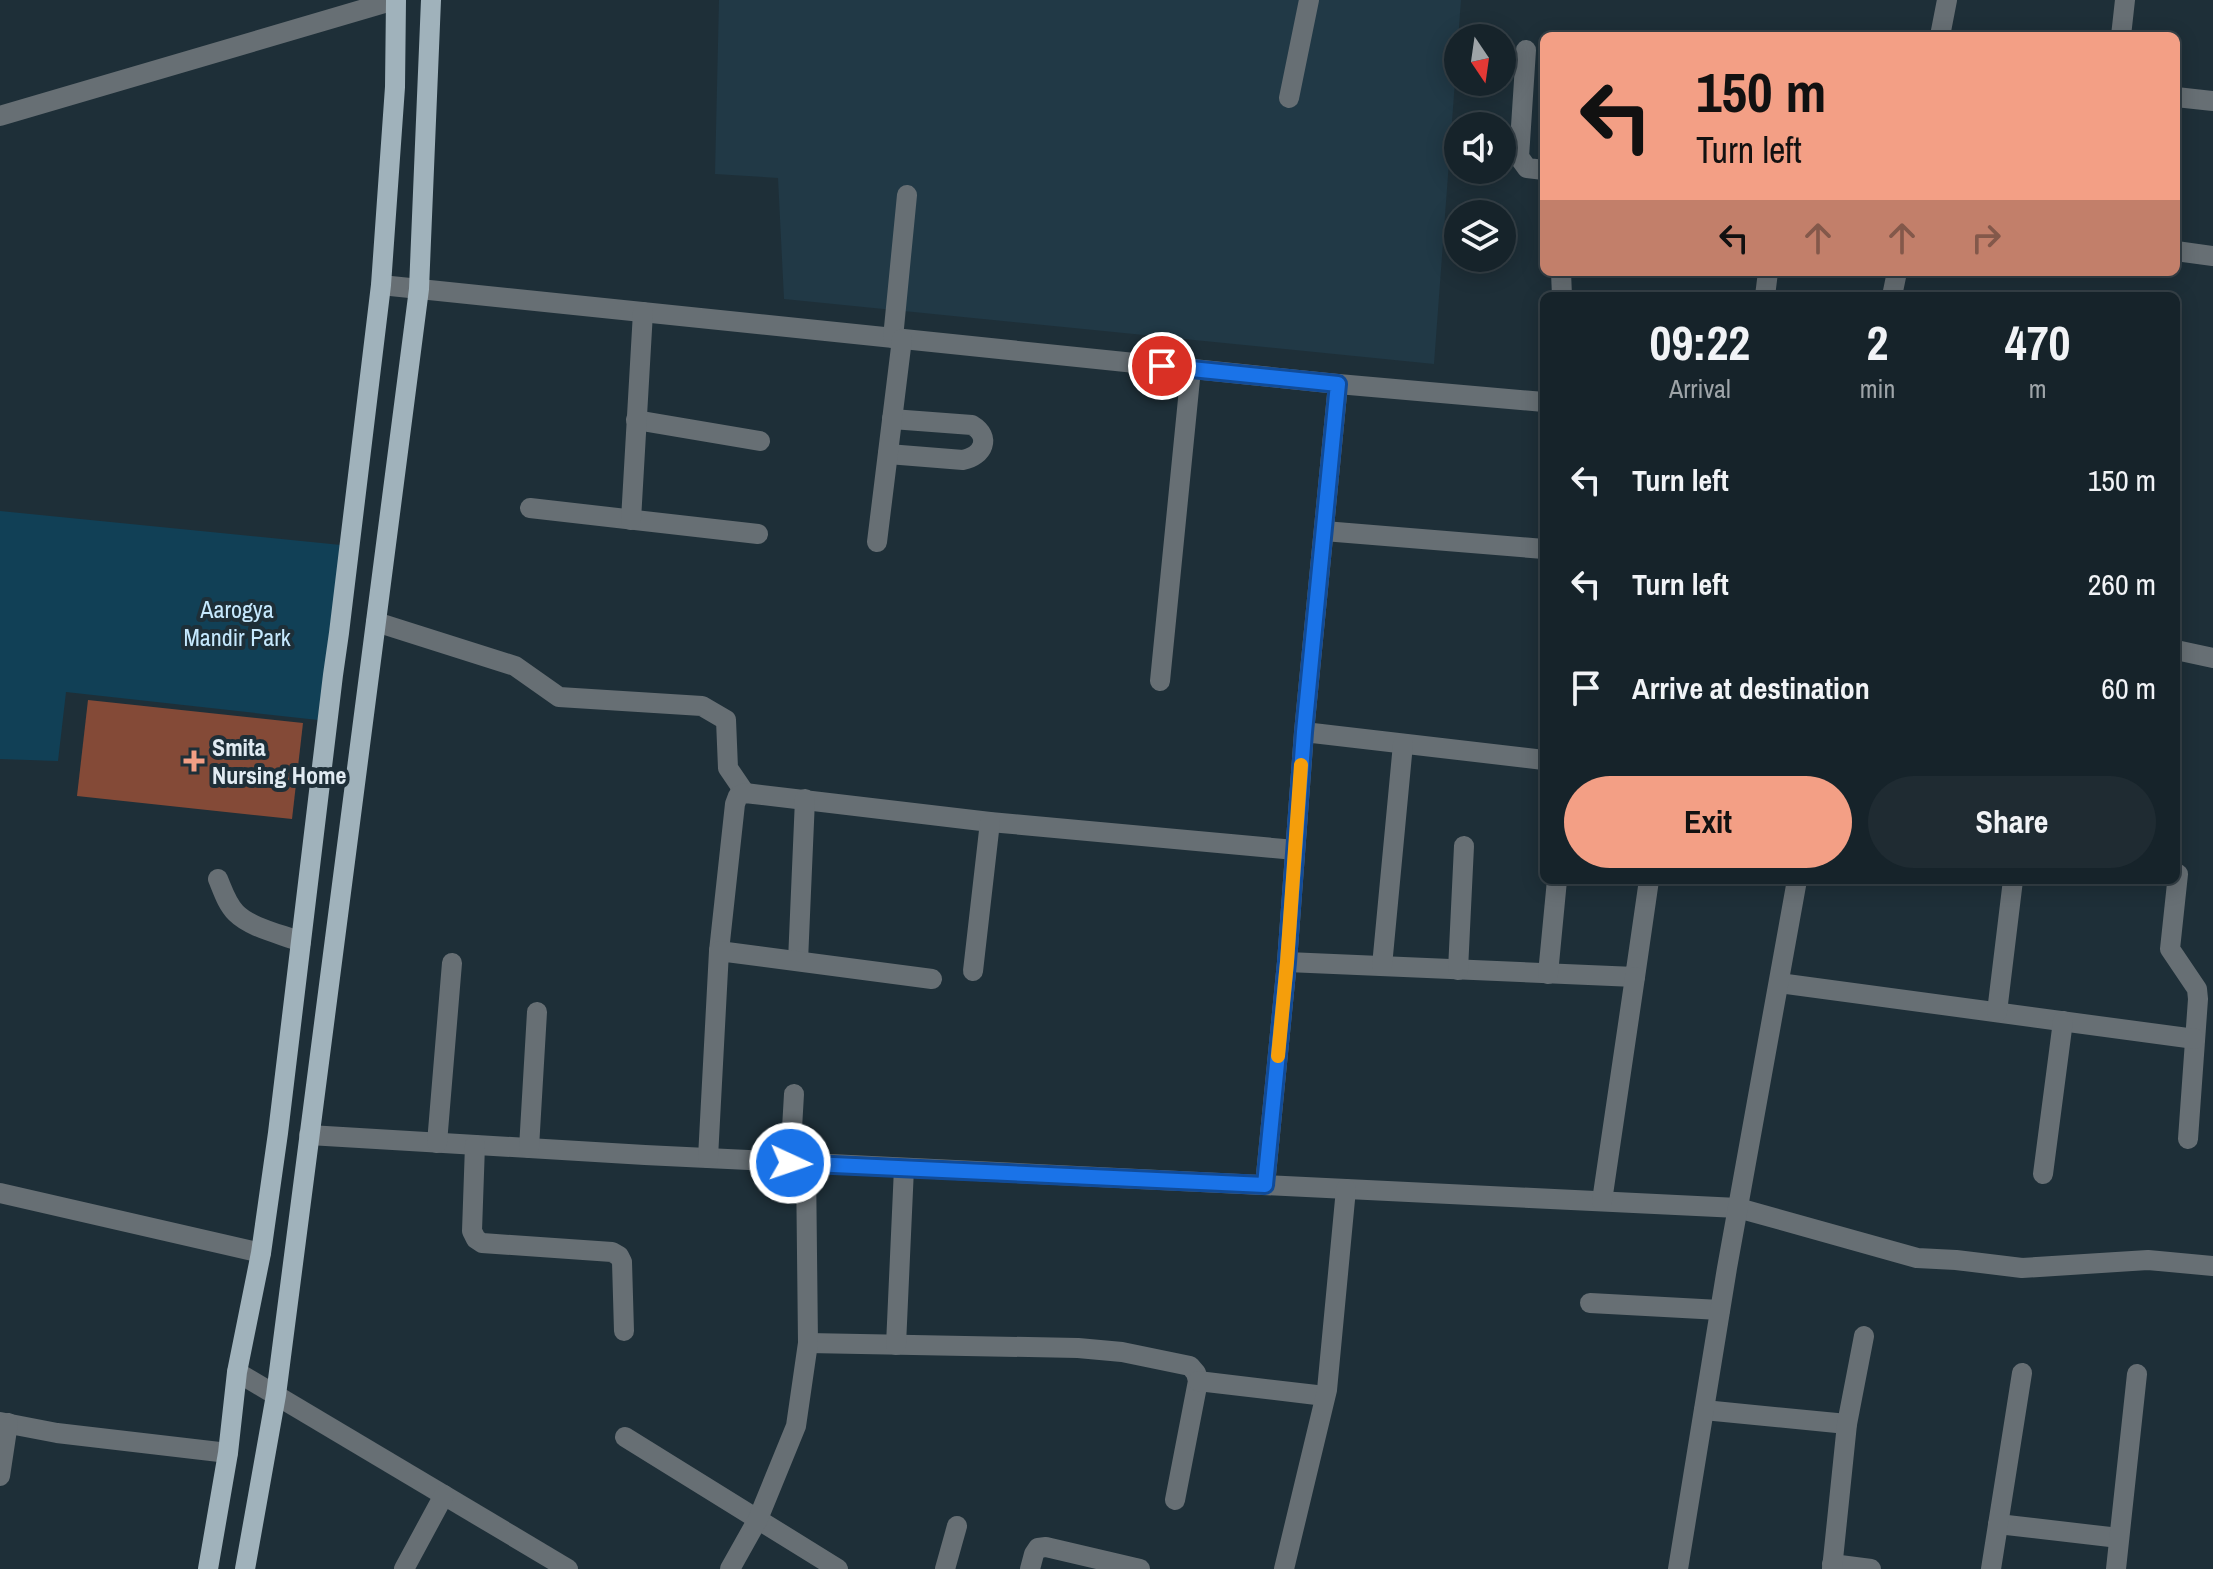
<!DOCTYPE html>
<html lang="en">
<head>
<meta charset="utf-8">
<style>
	:root { --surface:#16232a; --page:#1f2b32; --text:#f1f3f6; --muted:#9ea4a8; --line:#354047; --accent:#f39f85 }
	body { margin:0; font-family:"Archivo Narrow",sans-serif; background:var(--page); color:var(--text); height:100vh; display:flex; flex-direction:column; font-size:30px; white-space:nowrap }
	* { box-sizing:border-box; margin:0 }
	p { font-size:26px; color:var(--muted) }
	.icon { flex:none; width:44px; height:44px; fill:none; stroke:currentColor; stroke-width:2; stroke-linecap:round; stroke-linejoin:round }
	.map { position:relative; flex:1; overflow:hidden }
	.side { position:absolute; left:1540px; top:292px; width:640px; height:592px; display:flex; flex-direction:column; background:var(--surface); border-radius:12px; box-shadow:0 4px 20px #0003,0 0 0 2px var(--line) }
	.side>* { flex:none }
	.top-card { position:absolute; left:1540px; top:32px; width:640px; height:244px; border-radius:12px; box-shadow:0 4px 20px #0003,0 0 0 2px var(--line); background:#f39f85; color:#111; overflow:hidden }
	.needle { width:52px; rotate:167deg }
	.tools { position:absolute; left:1444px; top:24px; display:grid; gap:16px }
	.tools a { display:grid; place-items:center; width:72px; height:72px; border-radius:50%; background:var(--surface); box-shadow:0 4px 20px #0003,0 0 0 2px var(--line); font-size:40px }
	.pin { position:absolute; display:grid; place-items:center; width:68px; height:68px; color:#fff; margin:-34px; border:4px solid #fff; border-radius:50%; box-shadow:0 2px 8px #0007 }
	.me { position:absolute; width:88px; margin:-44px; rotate:93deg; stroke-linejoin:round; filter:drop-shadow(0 0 6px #0008) }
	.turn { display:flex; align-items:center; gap:28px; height:168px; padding:0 24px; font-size:36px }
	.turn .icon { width:104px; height:104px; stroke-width:2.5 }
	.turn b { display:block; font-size:56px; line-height:68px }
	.lanes { display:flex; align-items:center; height:76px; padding:0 24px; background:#0003; justify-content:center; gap:40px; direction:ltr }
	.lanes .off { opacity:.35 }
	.eta { display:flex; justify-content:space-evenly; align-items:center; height:136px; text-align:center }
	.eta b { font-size:48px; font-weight:800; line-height:56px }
	.button { display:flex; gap:16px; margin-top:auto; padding:16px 24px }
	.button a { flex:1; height:92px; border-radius:48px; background:var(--accent); color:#111; font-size:32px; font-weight:800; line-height:92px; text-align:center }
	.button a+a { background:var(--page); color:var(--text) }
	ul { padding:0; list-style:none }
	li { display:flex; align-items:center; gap:24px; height:104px; padding:0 24px }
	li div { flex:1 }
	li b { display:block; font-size:30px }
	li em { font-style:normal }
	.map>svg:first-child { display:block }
	.built { fill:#213946 }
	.green { fill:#114056 }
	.building { fill:#844a37 }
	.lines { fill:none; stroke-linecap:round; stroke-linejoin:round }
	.minor { stroke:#676f74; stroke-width:20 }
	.major { stroke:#a0b2bb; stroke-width:20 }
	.route-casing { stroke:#114b97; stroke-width:20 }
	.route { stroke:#1a73e8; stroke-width:14 }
	.slow { stroke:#f59e0b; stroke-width:14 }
	.poi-dot { fill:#f39f85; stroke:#1e2f38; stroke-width:3 }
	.labels { text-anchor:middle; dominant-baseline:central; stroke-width:8; stroke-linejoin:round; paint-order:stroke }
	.park-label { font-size:24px; fill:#c6e9fe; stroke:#1e2f38 }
	.poi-label { font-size:24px; font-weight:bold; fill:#e1ebf2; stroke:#1e2f38; text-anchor:start }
</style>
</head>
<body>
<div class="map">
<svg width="2213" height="1569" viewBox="0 0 2213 1569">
	<rect width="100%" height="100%" fill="#1e2f38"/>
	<path class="built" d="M719 0H1461L1434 364 784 299 778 178 715 174Z"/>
	<path class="green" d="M0 511 341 545 318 720 66 692 58 761 0 759Z"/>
	<path class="building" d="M88 700 303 723 292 819 77 796Z"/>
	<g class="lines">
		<g class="minor">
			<path d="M1940 36 1947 0"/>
			<path d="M2121 36 2125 0"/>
			<path d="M1526 50 1519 157 1527 168 1544 170"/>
			<path d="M2176 97 2213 101"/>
			<path d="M1289 98 1309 0"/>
			<path d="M0 116 395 0"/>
			<path d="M2176 251 2213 256"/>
			<path d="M1561 272 1562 296"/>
			<path d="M381 285 1338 384 1544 402"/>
			<path d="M1765 296 1768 272"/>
			<path d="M1892 296 1897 272"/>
			<path d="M893 338 907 195"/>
			<path d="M1338 384 1304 732 1287 962 1635 977 1649 880"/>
			<path d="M636 420 760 441"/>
			<path d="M888 454 963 460C983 456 992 437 972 425L892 419"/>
			<path d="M530 508 758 534"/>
			<path d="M631 520 643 312"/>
			<path d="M1324 531 1544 549"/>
			<path d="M877 542 902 339"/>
			<path d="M376 622 515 666 559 697 702 706 726 720 728 768 745 793"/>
			<path d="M2176 650 2213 658"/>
			<path d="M1160 681 1191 369"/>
			<path d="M1304 732 1544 760"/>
			<path d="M2178 874 2170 949 2197 989 2198 999 2188 1139"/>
			<path d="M218 879C223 891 227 904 236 913 251 928 281 934 301 942"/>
			<path d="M719 951 735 804 738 796 745 793 990 822 1295 850"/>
			<path d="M798 961 805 799"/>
			<path d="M1382 966 1403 744"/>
			<path d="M1458 970 1464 846"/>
			<path d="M973 971 990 822"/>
			<path d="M1548 974 1557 880"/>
			<path d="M1779 983 2195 1039"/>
			<path d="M1997 1012 2013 880"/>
			<path d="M309 1135 645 1155 1738 1208 1917 1258 1956 1260 2022 1268 2148 1260 2213 1266"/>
			<path d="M437 1143 452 963"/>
			<path d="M475 1145 472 1231 476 1239 482 1243 612 1252 619 1256 622 1262 624 1331"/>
			<path d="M529 1148 537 1012"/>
			<path d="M708 1158 719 951 932 979"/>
			<path d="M790 1163 794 1094"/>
			<path d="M2043 1174 2063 1021"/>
			<path d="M1265 1185 1287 962"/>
			<path d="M0 1193 261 1253"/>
			<path d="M1602 1201 1635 977"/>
			<path d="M1590 1303 1720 1310"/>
			<path d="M808 1343 1078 1348 1122 1352 1190 1366 1196 1373 1198 1381 1175 1500"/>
			<path d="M896 1345 904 1168"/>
			<path d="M237 1372 568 1569"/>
			<path d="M1198 1381 1325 1396"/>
			<path d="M1704 1410 1847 1424"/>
			<path d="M0 1422 57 1433 228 1453"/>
			<path d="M625 1437 838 1569"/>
			<path d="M0 1476 8 1423"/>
			<path d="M1998 1524 2119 1538"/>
			<path d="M1832 1564 1871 1569"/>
			<path d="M404 1569 444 1495"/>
			<path d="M730 1569 758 1519 796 1426 808 1343 806 1163"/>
			<path d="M945 1569 957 1526"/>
			<path d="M1030 1569 1034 1554 1038 1548 1046 1547 1140 1569"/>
			<path d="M1284 1569 1327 1390 1346 1189"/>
			<path d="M1678 1569 1727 1268 1797 880"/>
			<path d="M1832 1569 1847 1424 1864 1336"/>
			<path d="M1991 1569 2022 1373"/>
			<path d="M2116 1569 2137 1374"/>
		</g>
		<g class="major">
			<path d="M208 1569 228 1453 237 1372 261 1253 278 1133 333 675 339 633 381 285 395 87 396 0"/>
			<path d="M245 1569 276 1395 419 289 431 0"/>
		</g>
	</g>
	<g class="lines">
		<g class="route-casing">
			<path id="route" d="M790 1163 1265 1185 1287 962 1304 732 1338 384 1162 366"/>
		</g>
		<use href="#route" class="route"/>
		<path class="slow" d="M1278 1056 1287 962 1301 765"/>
	</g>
	<path class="poi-dot" d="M190 749h8v8h8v8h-8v8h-8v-8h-8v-8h8z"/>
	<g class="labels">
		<g class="park-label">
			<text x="237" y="609">Aarogya<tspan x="237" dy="28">Mandir Park</tspan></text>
		</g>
		<g class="poi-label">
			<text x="212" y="747">Smita<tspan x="212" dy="28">Nursing Home</tspan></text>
		</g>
	</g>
</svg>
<div class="tools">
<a><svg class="needle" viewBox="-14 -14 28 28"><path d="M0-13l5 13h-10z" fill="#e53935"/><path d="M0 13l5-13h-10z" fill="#9ea4a8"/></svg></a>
<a><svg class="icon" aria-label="sound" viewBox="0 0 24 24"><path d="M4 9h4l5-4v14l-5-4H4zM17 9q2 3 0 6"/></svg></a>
<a><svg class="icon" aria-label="layers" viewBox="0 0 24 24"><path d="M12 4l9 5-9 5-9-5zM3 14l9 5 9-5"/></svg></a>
</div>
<div class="pin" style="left:1162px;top:366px;background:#d93025"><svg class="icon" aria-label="arrive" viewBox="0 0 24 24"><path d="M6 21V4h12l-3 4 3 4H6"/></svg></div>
<svg class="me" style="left:790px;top:1163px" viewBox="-20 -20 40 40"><circle r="17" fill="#1a73e8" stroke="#fff" stroke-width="3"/><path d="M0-11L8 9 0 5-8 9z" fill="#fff"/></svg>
<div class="top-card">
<div class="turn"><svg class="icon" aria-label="left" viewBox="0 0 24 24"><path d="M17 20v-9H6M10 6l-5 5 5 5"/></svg><div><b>150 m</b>Turn left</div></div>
<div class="lanes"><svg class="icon" aria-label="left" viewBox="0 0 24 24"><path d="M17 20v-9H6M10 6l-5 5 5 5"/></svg><svg class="icon off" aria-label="ahead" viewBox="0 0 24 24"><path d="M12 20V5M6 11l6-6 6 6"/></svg><svg class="icon off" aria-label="ahead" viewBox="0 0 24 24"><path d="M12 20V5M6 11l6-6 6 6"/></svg><svg class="icon off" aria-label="right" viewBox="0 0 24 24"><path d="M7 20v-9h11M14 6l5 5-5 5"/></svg></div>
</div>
<section class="side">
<div class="eta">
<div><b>09:22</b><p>Arrival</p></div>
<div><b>2</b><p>min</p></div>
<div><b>470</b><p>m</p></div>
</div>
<ul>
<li><svg class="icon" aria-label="left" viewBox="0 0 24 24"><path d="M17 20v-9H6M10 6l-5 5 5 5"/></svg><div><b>Turn left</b></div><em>150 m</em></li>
<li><svg class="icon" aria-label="left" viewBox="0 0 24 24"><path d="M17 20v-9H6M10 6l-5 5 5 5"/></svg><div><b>Turn left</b></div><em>260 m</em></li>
<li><svg class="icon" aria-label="arrive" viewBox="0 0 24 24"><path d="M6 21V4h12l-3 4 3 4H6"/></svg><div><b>Arrive at destination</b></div><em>60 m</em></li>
</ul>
<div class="button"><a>Exit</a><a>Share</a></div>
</section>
</div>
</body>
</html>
